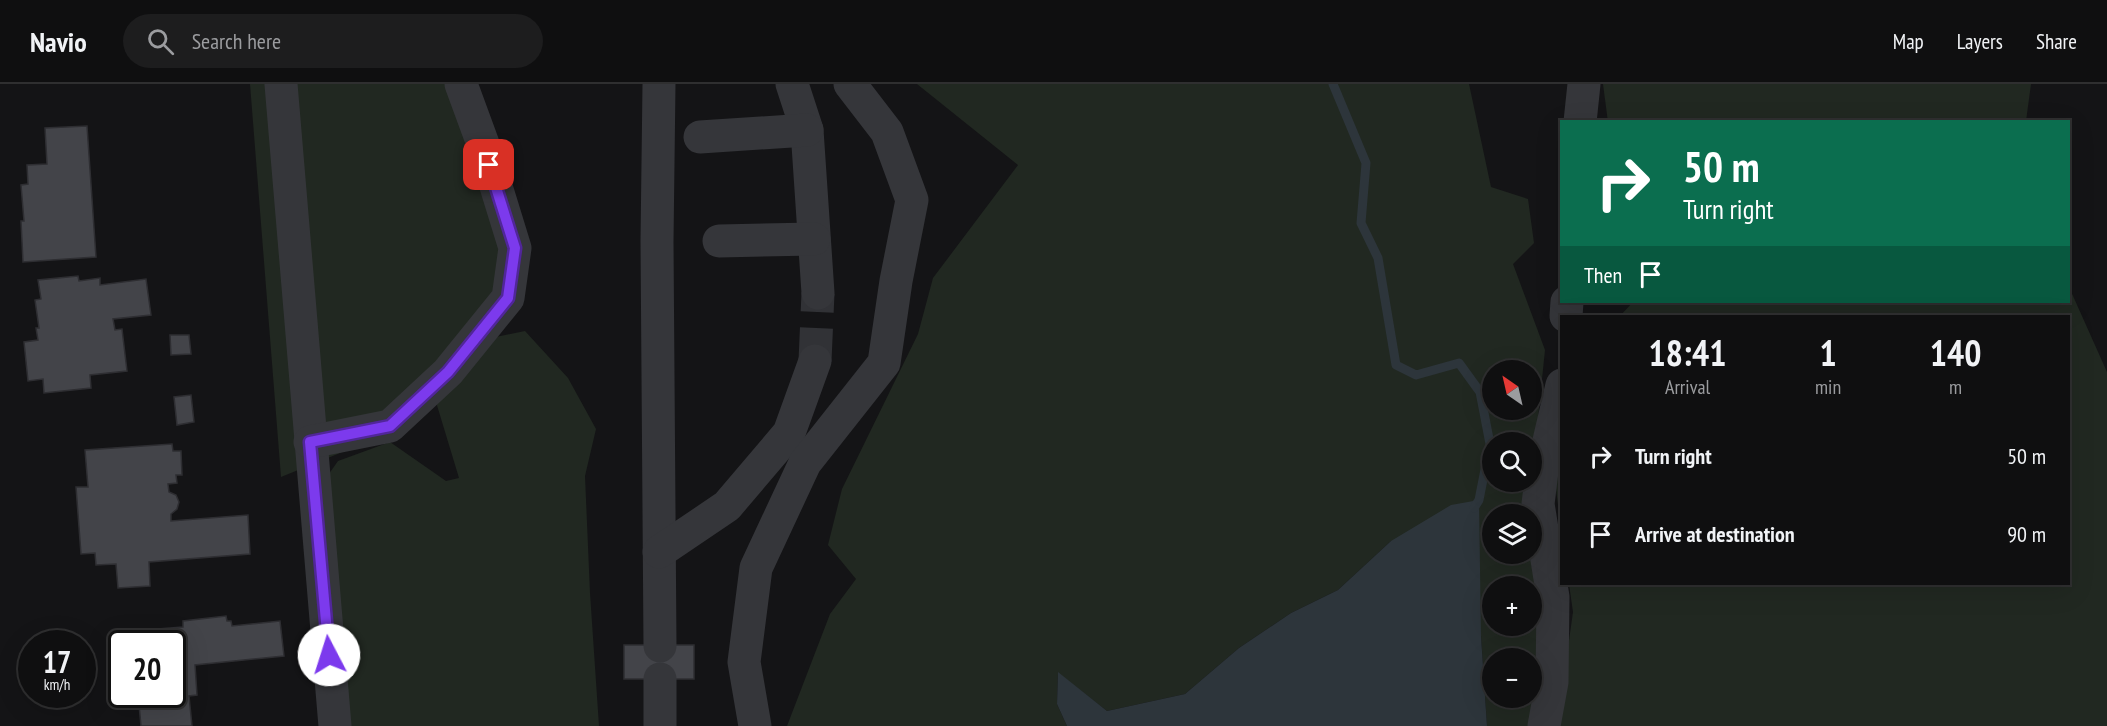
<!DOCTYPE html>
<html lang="en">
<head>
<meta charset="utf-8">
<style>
	:root { --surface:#0f0f10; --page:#1d1d1e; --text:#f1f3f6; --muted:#9b9c9f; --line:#2f2f30 }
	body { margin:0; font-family:"PT Sans Narrow",sans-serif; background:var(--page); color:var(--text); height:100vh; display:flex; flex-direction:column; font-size:22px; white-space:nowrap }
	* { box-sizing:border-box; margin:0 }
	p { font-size:20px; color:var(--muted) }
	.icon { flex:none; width:33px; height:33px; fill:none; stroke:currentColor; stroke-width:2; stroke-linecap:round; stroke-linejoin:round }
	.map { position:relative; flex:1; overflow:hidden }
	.panel { position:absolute; left:1560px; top:231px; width:510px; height:270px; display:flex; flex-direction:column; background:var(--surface); border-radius:0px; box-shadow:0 6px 24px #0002,0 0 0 2px var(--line) }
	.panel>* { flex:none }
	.guide { position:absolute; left:1560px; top:36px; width:510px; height:183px; border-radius:0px; box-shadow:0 6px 24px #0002,0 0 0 2px var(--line); background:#0b6e4f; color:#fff; overflow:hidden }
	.needle { width:39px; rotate:326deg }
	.tools { position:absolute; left:1482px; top:276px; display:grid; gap:12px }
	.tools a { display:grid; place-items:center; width:60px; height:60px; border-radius:50%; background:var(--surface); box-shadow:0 6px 24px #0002,0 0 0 2px var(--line); font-size:30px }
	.speed { position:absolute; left:18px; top:546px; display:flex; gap:12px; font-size:30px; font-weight:700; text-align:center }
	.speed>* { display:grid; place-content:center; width:78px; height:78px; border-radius:50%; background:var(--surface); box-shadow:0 6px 24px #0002,0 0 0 2px var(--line); line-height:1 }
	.speed small { font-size:15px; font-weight:400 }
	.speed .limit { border:3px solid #111; border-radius:9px; background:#fff; color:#111 }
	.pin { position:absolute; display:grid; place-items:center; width:51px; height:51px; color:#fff; margin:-26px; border-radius:12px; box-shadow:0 3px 9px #0006 }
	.me { position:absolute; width:66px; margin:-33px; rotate:355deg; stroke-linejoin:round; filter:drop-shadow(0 0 4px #0008) }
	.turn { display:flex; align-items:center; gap:21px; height:126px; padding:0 24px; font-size:27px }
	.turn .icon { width:78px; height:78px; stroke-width:2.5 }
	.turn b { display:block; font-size:42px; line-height:51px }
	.then { display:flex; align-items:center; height:57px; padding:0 24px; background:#0003; gap:12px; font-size:22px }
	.eta { display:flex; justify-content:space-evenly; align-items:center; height:102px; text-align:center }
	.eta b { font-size:36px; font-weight:800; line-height:42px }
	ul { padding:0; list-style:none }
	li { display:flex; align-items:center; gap:18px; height:78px; padding:0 24px }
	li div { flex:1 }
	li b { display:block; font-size:22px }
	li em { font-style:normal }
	header { display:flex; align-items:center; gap:36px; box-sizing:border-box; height:84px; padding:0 30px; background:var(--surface); border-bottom:2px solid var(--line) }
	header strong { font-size:28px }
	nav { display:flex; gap:33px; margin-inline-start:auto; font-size:21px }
	.search { width:420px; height:54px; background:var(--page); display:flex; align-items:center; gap:15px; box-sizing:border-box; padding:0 21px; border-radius:33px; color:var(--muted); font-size:22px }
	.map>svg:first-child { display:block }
	.green { fill:#212821; fill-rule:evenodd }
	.water { fill:#2d353b }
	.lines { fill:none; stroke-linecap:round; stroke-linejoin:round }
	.stream { stroke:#2d353b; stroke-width:9 }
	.building { fill:#434449; stroke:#2e2e32; stroke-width:1.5 }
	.minor-tunnel { stroke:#313236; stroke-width:33; stroke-dasharray:33 16; stroke-linecap:butt }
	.minor { stroke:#35363a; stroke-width:33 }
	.route-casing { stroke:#51269a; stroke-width:15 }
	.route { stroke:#7c3aed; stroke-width:10 }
</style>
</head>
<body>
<header>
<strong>Navio</strong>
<div class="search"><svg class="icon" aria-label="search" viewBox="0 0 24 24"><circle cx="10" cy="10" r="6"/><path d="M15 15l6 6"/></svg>Search here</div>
<nav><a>Map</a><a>Layers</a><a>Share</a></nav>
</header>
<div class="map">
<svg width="2107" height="642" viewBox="0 0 2107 642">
	<rect width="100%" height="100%" fill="#141416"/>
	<g class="green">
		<path d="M250 0H446L504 164 496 214 377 354 281 393Z"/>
		<path d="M917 0H1469L1491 103 1528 115 1534 159 1513 180 1545 266 1532 392V358H1492V398H1531L1527 430H1492V470H1532L1545 520 1532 642H1487L1481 552 1391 457 1338 506 1291 529 1239 564 1185 610 1107 627 1058 589 1057 620 1067 642H787L830 530 856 495 828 461 842 405 918 250 933 194 1018 81ZM1492 286H1532V326H1492ZM1492 502H1532V542H1492ZM1492 574H1532V614H1492Z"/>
		<path d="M1603 0H2031L2026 37 1608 38Z"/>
		<path d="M2069 203 2107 288V642H1557L1573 528 1569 500H2068V232H1620L1633 218H2068Z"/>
		<path d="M525 247 568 294 596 345 585 392 590 509 599 642H342L319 404 338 377 390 358 446 397 459 394 436 318 496 253Z"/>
		<path d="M1561 359V446L1554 388Z"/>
	</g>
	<path class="water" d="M1479 416 1481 552 1487 642H1067L1057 620 1058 588 1107 627 1185 610 1239 564 1291 529 1338 506 1391 457 1451 421Z"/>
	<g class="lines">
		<path class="stream" d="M1333 0 1366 79 1361 139 1378 174 1396 281 1416 291 1459 279 1480 308 1490 360 1479 416 1474 424"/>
	</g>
	<g class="building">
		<path d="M87 42 96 173 23 178 21 137H24L21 101 28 100 27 81 47 80 45 44Z"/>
		<path d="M78 192 79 197 100 194V201L146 195 151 231 113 235 115 246 122 245 127 287 90 291 91 304 44 309 43 295 28 297 24 258 38 256 36 244H39L35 216 41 215 38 196Z"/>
		<path d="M170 251H189L191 270 171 271Z"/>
		<path d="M191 311 194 338 177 341 174 313Z"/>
		<path d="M172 360 173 367H181L182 391H176L177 399 168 400 169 408 176 411 179 418 177 425 171 430V437L248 431 250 470 149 478 150 502 118 504 116 480 96 481 95 469 81 470 76 403H88L85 366Z"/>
		<path d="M226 532 227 537H231L232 542 280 537 284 572 195 581 197 611 189 612 192 642H141L138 610H172V560H134L133 547 183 543V537Z"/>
		<rect x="624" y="561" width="70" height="34"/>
	</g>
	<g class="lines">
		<path class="minor-tunnel" d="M815 277 818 209"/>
		<g class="minor">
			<path d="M281 0 335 642"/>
			<path d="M659 0 657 157 660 562"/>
			<path d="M792 0 807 46 818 209"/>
			<path d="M1580 38 1584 0"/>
			<path d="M700 53 807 46"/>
			<path d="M719 157 814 155"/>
			<path d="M1566 232 1567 218"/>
			<path d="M310 358 390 342 448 288 508 214 515 164 483 60 461 0"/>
			<path d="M659 468 727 422 789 349 815 277"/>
			<path d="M660 642V595"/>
			<path d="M755 642 744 578 756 484 805 379 884 279 896 197 912 116 887 48 850 0"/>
			<path d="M1544 642 1552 598 1553 513 1538 420 1542 387 1562 301"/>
		</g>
	</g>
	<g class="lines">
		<g class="route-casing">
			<path id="route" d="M329 571 310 358 390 342 448 288 508 214 515 164 489 81"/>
		</g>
		<use href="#route" class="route"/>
	</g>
</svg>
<div class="tools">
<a><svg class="needle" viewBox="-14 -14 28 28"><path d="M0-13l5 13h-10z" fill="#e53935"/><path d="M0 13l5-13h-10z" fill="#9b9c9f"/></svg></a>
<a><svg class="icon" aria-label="search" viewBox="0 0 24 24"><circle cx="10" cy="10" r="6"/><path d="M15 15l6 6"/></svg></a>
<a><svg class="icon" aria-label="layers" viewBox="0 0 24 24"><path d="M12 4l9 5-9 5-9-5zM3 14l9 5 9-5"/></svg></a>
<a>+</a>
<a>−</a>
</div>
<div class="speed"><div>17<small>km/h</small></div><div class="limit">20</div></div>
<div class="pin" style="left:489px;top:81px;background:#d93025"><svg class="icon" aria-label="arrive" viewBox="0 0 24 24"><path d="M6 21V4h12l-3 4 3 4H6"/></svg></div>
<svg class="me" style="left:329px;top:571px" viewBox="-20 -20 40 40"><circle r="19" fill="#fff"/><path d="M0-13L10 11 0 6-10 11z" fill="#7c3aed"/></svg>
<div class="guide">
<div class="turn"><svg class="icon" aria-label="right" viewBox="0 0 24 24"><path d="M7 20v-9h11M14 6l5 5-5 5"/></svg><div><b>50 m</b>Turn right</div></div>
<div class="then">Then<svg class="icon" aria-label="arrive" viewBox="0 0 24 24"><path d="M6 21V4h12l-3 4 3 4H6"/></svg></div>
</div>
<section class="panel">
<div class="eta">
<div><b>18:41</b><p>Arrival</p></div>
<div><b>1</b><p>min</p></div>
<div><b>140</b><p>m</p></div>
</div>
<ul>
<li><svg class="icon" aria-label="right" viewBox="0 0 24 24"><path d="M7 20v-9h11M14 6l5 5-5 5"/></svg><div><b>Turn right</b></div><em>50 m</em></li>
<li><svg class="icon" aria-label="arrive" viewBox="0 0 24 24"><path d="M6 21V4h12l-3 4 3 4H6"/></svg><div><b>Arrive at destination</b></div><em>90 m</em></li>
</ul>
</section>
</div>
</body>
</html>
